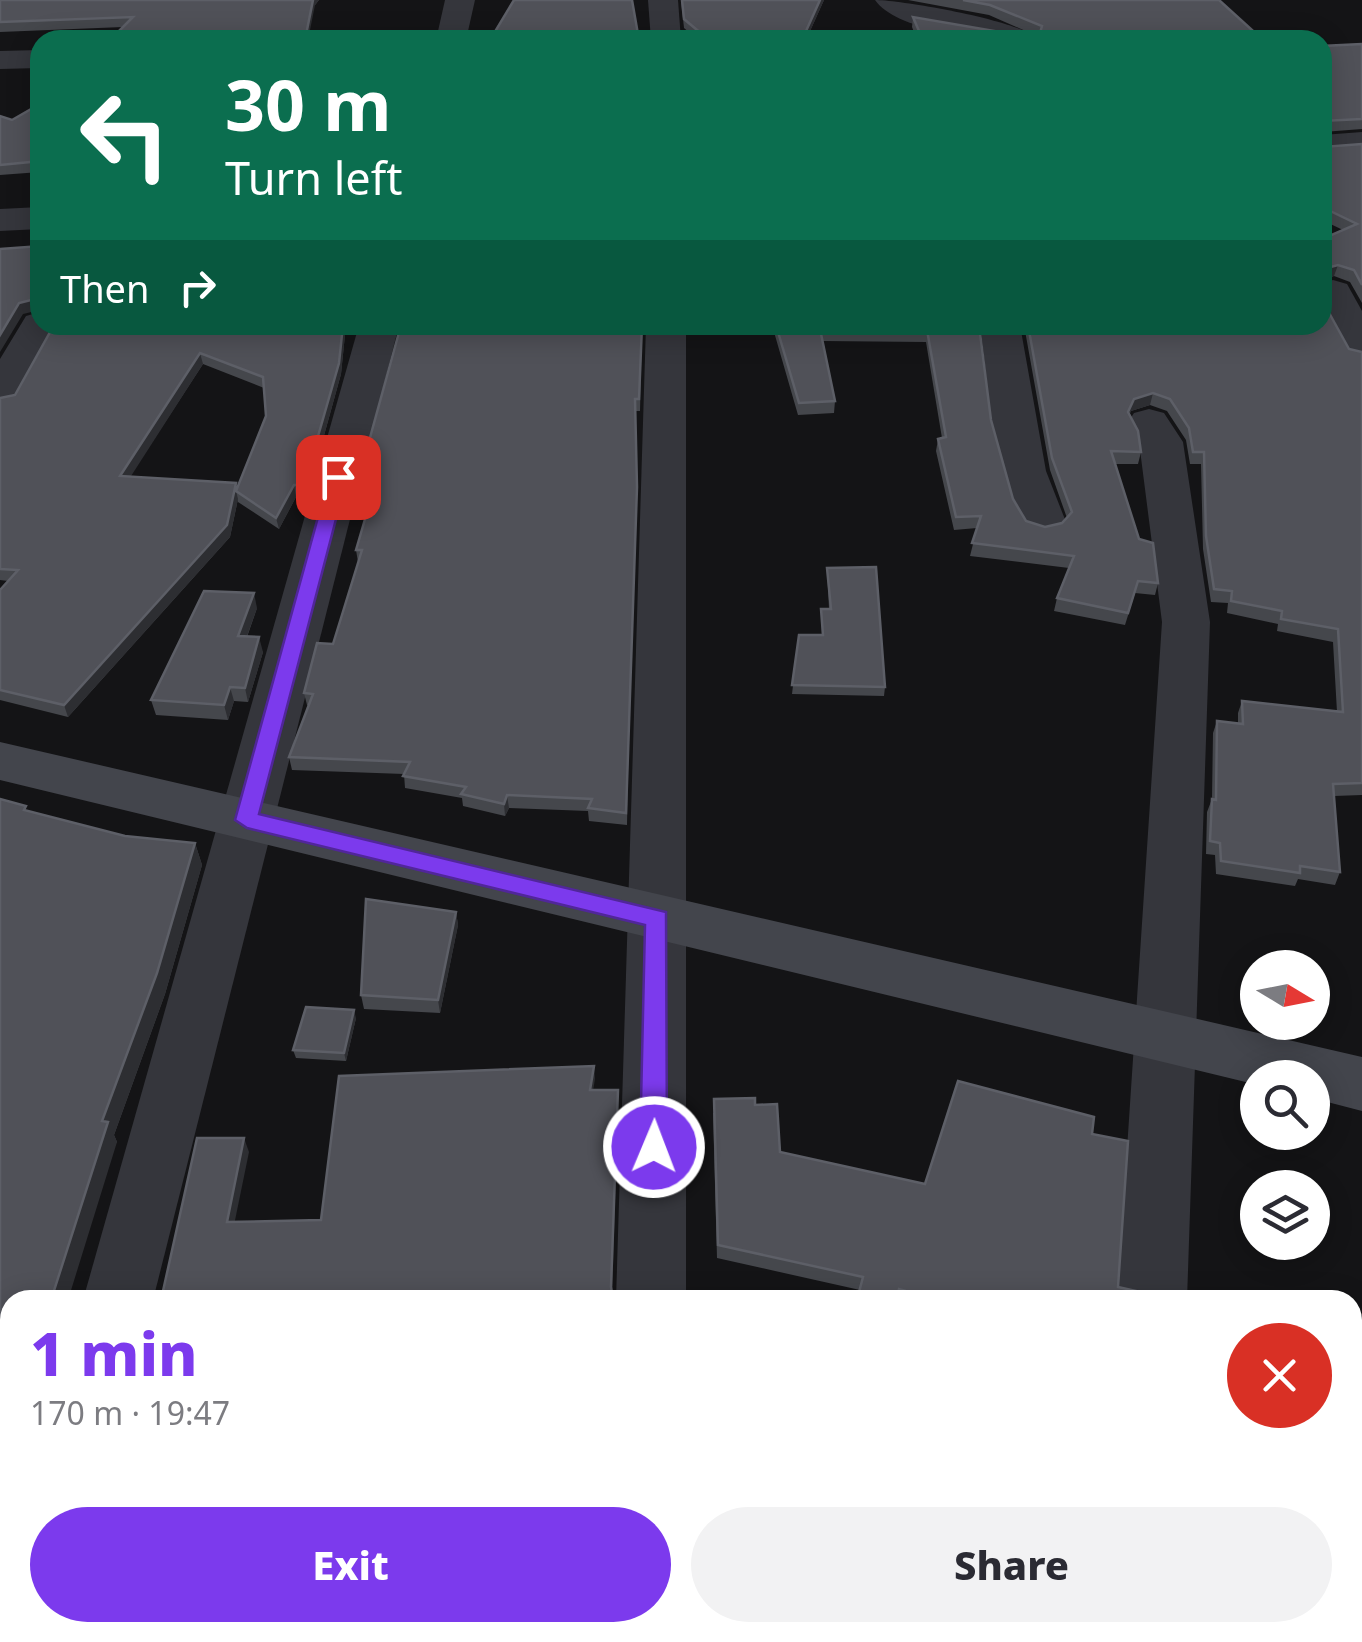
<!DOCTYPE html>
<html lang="en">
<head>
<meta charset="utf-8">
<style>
	:root { --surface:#fff; --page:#f2f2f3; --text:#2b2b33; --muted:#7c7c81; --accent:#7c3aed }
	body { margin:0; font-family:"Noto Sans",sans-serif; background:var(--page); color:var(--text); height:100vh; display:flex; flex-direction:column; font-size:38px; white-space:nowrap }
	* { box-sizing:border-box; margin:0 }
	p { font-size:32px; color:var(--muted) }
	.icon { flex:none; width:55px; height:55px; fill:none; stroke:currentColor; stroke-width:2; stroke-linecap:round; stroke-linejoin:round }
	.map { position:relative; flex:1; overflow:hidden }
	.side { position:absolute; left:0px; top:1290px; width:1362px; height:352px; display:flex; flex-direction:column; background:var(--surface); border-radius:30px 30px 0 0; box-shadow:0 5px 25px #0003 }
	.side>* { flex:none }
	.guide { position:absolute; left:30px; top:30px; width:1302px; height:305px; border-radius:30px; box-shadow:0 5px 25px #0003; background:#0b6e4f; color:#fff; overflow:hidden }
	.needle { width:65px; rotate:100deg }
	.fabs { position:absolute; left:1240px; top:950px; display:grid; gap:20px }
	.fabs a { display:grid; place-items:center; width:90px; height:90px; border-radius:50%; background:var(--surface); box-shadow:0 5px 25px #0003; font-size:50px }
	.pin { position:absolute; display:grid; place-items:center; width:85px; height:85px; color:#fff; margin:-42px; border-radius:20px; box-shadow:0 5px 15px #0006 }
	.me { position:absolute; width:110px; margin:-55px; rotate:1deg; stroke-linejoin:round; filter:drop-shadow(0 0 8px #0008) }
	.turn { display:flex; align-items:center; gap:35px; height:210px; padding:0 30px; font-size:45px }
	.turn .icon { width:130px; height:130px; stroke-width:2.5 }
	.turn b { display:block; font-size:70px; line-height:85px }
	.then { display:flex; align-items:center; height:95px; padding:0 30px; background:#0003; gap:20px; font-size:38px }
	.round { display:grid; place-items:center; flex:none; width:105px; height:105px; border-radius:52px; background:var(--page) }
	.summary { display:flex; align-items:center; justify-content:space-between; height:170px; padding:0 30px }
	h1 { font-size:60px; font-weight:800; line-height:75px; color:var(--accent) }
	.action { display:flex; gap:20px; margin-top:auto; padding:20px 30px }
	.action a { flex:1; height:115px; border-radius:60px; background:var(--accent); color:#fff; font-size:40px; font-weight:800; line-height:115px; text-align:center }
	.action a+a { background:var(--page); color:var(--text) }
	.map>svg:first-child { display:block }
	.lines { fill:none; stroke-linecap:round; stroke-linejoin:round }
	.street { fill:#35363c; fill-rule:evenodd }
	.secondary { fill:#43454c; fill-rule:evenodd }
	.wall { fill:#45474c; fill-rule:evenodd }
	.shaded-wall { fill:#2d2e32 }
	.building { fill:#505158; stroke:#5d5f67; stroke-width:2.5 }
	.route { fill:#7c3aed; stroke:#51269a; stroke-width:2.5 }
</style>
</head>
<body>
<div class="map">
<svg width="1362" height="1642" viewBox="0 0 1362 1642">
	<rect width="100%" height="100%" fill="#141416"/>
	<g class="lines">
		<g class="street">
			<path d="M445 0H475L466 40H436Z"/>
			<path d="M648 0H678L681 40H651Z"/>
			<path d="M875 0C901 0 1025 21 1038 40 998 40 900 35 875 0Z"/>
			<path d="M40 50V68L0 69V51Z"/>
			<path d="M1362 132V152L1322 155V135Z"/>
			<path d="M40 207V229L0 231V209Z"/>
			<path d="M1333 280 1347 284 1362 311V362L1348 359 1322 310V283Z"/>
			<path d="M40 312V325H59L15 404 0 408V359L26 316Z"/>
			<path d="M359 325H399L153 1300H83Z"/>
			<path d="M646 325H686V1300H616Z"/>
			<path d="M980 325H1020L1046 471 1066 522 1059 532 1043 536 1027 532C989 476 990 390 980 325Z"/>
			<path d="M1149 409 1164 413 1183 442 1210 622 1187 1300H1117L1162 622 1139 442 1128 422 1134 413Z"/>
			<path d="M10 1600V1632H70L67 1642H0V1608Z"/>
			<rect x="605" y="1632" width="80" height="10"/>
			<path d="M1092 1632H1172L1171 1642H1091Z"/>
		</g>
		<path class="secondary" d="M0 742 1362 1057V1111L1312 1098V1078H1258V1085L0 780Z"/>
	</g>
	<g class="wall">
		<path d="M0 0H319L315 5 123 27 0 32Z"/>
		<path d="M681 0H824L806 40H698L684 28Z"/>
		<path d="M908 0H1219L1263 40H917L912 27 913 17 1000 32 1030 33 989 15Z"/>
		<path d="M1362 44V129L1323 132V147L1362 144V303L1350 282 1334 276 1323 280 1322 239 1343 230 1322 220V46Z"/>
		<path d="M40 104V172L0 175V116L12 120Z"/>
		<path d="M54 325H346L341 374 307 497H296L279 529 238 502V499L230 537 68 717 0 700V590L8 581 0 580V398L15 395ZM203 364 264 388 266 416 237 487 130 476Z"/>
		<path d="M642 325 640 411H635L627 825 589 821 588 811 509 808 505 816 463 806 462 798 405 788 404 774 292 770 289 757 309 706 307 705 304 693 333 644 358 562 356 550 372 497H359L357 485Z"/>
		<path d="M772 325H979L991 420 1013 499 1026 521 1045 527 1062 523 1067 518 1050 470 1024 325H1322L1349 349 1362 352V795L1334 796 1340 872 1335 885 1298 879 1295 886 1216 874 1215 855 1206 854 1207 812 1212 799 1213 733 1217 721 1238 724V713L1242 701 1337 712 1333 642 1277 631 1278 624 1227 613 1228 603 1211 602 1203 549 1201 464H1190L1186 440 1167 411 1150 405 1131 411 1129 415 1141 452 1138 464H1115L1139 539 1158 583 1155 595 1135 593 1125 625 1054 611 1057 598 1069 568 970 556 977 528 954 530 936 451 938 439 942 438 926 342 822 341 835 401 834 413 798 415Z"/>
		<path d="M827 568 885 687 884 696 792 694 799 635H822L821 609H829Z"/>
		<path d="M257 608 247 637 263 652 248 702 234 701 228 720 156 715 151 700Z"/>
		<path d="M0 799 28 811 125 836 195 843 202 865 165 994 114 1135 117 1142 10 1300V1353L0 1352Z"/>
		<path d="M456 912 458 925 440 1013 364 1009 361 995Z"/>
		<path d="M356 1018 346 1061 296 1058 293 1050Z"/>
		<path d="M755 1105 780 1152 925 1184 1092 1134 1118 1287 1136 1300H857L860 1290 717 1258 713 1113Z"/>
		<path d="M1362 1397V1461H1359L1354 1409Z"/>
	</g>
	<g class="shaded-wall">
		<path d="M313 0H319L315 5 308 40H305Z"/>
		<path d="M820 0H824L806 40H802Z"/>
		<path d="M1338 265 1334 276 1322 280 1323 269Z"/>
		<path d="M39 298 40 310 23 314 0 352V335L19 303Z"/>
		<path d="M343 325H346L341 374 307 497 304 485Z"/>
		<path d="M200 353 203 364 124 487 120 476Z"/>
		<path d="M1153 393 1150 405 1131 411 1125 424 1128 412 1134 399Z"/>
		<path d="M236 483 239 493 236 491 238 499 230 537 68 717 64 705Z"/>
		<path d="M294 485 296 497 279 529 276 518Z"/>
		<path d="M254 593 257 608 242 650 238 636Z"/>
		<path d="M259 637 263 652 248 702 245 688Z"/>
		<path d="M230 687 234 701 228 720 224 705Z"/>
		<path d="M507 795 509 808 505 816 504 804Z"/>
		<path d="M195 843 202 865 165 994 114 1135 117 1142 68 1300H51L102 1121Z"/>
		<path d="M456 912 458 925 440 1013 438 1000Z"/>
		<path d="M354 1010 356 1018 346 1061 344 1053Z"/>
		<path d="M594 1066 595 1079 591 1103 590 1090Z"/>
		<path d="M618 1090V1104L612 1300 611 1287Z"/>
		<path d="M244 1138 249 1152 232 1235 227 1222Z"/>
		<path d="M133 1632H145L142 1642H131Z"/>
	</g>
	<g class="building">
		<path d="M0 0H313L305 40H110L133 17 0 22Z"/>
		<path d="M514 0H632L639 40H490Z"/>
		<path d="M682 0H820L802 40H709L684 19Z"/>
		<path d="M963 0H1219L1263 40H940L939 38H922L913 17 1000 32 1040 33 1042 26 990 5Z"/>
		<path d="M1362 44V119L1322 121V46Z"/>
		<path d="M40 104V161L0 165V116L12 120Z"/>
		<path d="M1322 131 1323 147 1362 144V285L1354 270 1338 265 1323 269 1322 281V239L1357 224 1322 207Z"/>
		<path d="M40 246V307L39 298 19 303 0 335V249Z"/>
		<path d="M1322 300 1349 349 1362 352V783L1333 784 1340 872 1300 866V873L1221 861 1220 843 1210 841 1212 799 1216 800 1217 721 1243 724 1242 701 1343 712 1338 629 1281 619 1282 611 1231 601 1232 591 1214 589 1206 536 1204 452H1193L1189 428 1170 399 1153 393 1134 399 1128 412 1138 431 1141 452 1111 451 1139 539 1153 543 1158 583 1138 581 1128 613 1057 598 1074 556 972 543 981 516 956 517 938 439 946 437 927 330 820 329 835 401 799 403 776 325H979L991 420 1013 499 1026 521 1045 527 1062 523 1072 512 1052 458 1028 325H1322Z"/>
		<path d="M54 325H343L339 363 304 485H294L276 518 236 491 266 416 263 377 200 353 120 476 236 483 227 525 64 705 0 690V590L18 570 0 569V398L15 395Z"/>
		<path d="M401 325H642L639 399H635L637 487 626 813 588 808 592 799 507 795 504 804 461 794 466 787 403 776 410 762 289 757 313 694 304 693 317 643 333 644 362 550H356L375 485H357Z"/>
		<path d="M876 567 885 687 792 685 799 635H823L821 609H831L827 568Z"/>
		<path d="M204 591 254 593 238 636 259 637 245 688 230 687 224 705 151 700Z"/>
		<path d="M0 799 26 806 24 810 125 836 195 843 157 973 102 1121 108 1122 51 1300H10V1336L0 1335Z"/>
		<path d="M366 899 456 912 438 1000 361 995Z"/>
		<path d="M306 1007 354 1010 344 1053 293 1050Z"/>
		<path d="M594 1066 590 1090H618L611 1287 613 1300H161L197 1138H244L227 1222 321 1220 339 1076Z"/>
		<path d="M958 1081 1094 1117 1092 1134 1128 1141 1118 1287 1136 1291V1300H937L899 1289 896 1300H857L863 1277 718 1245 714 1099 755 1098V1105L777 1104 780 1152 925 1184Z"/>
		<path d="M80 1632H133L131 1642H77Z"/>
		<path d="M257 1632H376V1637L442 1642H256Z"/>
		<path d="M766 1632H857L856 1642H765Z"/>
		<path d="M952 1632H1004L1003 1642H950Z"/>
	</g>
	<path class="route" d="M338 471 347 477 259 814 666 912 667 1147 663 1155H644L640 1147 645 925 247 828 235 820 329 477Z"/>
</svg>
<div class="fabs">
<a><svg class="needle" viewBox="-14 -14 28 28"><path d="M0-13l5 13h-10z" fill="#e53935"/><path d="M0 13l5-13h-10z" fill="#7c7c81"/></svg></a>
<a><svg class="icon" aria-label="search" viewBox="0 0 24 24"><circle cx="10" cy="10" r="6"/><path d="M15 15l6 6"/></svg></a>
<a><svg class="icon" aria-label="layers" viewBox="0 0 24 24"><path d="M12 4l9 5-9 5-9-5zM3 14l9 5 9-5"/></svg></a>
</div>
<div class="pin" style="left:338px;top:477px;background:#d93025"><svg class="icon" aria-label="arrive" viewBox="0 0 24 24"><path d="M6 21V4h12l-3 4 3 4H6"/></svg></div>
<svg class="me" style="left:654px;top:1147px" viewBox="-20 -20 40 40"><circle r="17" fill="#7c3aed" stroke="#fff" stroke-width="3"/><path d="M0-11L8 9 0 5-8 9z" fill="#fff"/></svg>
<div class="guide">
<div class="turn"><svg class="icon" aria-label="left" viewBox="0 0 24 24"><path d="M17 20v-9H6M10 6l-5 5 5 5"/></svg><div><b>30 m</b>Turn left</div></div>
<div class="then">Then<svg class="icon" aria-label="right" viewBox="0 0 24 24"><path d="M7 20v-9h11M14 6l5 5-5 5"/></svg></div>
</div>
<section class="side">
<div class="summary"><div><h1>1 min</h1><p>170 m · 19:47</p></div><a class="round" style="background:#d93025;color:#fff"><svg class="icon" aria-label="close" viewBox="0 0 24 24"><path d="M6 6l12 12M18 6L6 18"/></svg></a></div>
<div class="action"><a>Exit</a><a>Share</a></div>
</section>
</div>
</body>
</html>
